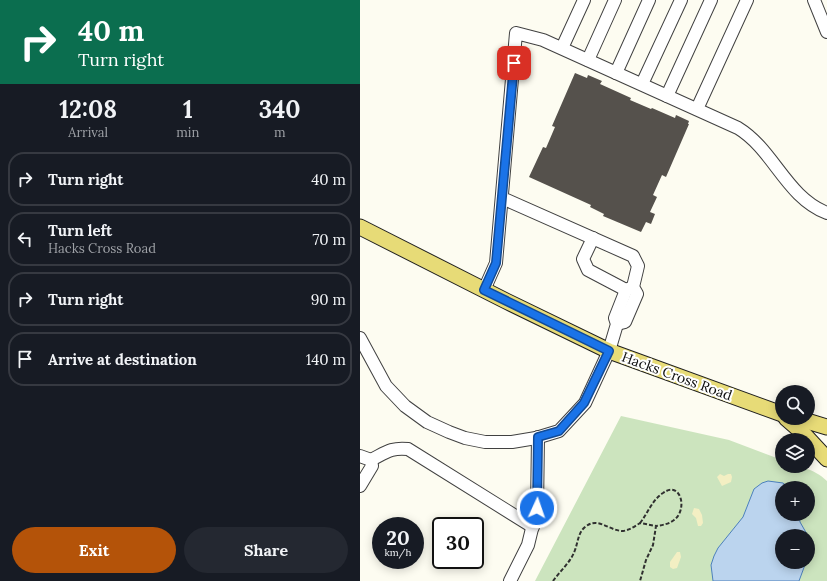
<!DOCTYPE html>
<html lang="en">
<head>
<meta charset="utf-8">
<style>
	:root { --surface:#171b24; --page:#242831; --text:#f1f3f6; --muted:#9ea1a6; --line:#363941; --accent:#b45309 }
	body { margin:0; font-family:Lora,serif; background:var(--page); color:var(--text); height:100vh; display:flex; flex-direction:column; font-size:15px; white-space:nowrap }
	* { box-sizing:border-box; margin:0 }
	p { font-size:13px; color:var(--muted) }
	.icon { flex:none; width:22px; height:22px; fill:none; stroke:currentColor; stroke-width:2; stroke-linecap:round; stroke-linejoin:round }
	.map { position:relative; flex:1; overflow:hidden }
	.drawer { display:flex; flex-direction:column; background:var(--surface); width:360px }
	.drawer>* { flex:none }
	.banner { background:#0b6e4f; color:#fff; overflow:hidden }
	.tools { position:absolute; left:415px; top:385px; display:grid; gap:8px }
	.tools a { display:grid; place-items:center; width:40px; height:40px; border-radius:50%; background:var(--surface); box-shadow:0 2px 10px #0003; font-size:20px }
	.speed { position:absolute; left:12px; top:517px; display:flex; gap:8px; font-size:20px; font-weight:700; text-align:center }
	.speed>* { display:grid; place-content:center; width:52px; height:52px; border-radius:50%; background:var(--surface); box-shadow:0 2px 10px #0003; line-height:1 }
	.speed small { font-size:10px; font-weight:400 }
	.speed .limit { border:2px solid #111; border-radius:6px; background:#fff; color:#111 }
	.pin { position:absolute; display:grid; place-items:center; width:34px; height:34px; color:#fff; margin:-17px; border-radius:8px; box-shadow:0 2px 6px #0006 }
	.me { position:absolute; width:44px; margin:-22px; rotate:3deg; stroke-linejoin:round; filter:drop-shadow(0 0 3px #0008) }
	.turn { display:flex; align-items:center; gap:14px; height:84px; padding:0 12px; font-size:18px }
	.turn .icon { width:52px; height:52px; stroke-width:2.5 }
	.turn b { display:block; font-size:28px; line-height:34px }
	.eta { display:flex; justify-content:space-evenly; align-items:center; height:68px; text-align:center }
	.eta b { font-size:24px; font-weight:700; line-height:28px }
	.primary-button { display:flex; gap:8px; margin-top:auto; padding:8px 12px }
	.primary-button a { flex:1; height:46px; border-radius:24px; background:var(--accent); color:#fff; font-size:16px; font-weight:700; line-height:46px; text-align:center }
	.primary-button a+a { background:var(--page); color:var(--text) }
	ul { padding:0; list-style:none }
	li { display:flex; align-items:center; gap:12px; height:54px; margin:0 8px 6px; padding:0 4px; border:2px solid var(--line); border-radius:16px }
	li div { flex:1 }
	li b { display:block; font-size:15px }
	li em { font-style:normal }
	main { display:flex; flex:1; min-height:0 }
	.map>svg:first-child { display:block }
	.green { fill:#cce4be; fill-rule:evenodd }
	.sand { fill:#f3efc3 }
	.water { fill:#bbd4ee; stroke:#4c80bc }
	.building { fill:#55514c }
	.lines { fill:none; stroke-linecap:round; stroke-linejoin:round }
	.minor-casing { stroke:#414141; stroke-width:14 }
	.major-casing { stroke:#1f1f1f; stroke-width:17 }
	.path { stroke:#303030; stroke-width:2; stroke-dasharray:4 2; stroke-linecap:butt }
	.minor { stroke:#fff; stroke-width:12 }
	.major { stroke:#e7db77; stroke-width:15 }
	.route-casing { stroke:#114b97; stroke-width:10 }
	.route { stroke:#1a73e8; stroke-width:7 }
	.labels { text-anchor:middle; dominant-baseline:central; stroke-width:4; stroke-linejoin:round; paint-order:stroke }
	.street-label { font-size:14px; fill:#0e0e0e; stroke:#fff }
</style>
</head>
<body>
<main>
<section class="drawer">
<div class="banner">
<div class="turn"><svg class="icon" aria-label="right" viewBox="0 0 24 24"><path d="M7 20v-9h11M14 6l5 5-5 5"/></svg><div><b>40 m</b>Turn right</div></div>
</div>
<div class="eta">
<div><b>12:08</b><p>Arrival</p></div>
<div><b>1</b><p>min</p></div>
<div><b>340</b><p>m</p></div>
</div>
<ul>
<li><svg class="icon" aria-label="right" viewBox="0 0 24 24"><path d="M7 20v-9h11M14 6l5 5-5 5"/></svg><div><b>Turn right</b></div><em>40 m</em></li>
<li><svg class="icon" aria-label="left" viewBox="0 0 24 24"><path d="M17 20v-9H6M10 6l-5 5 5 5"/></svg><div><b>Turn left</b><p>Hacks Cross Road</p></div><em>70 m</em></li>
<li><svg class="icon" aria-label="right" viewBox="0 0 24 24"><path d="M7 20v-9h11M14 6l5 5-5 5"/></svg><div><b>Turn right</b></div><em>90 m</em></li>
<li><svg class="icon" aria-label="arrive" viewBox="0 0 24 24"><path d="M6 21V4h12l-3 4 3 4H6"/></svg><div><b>Arrive at destination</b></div><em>140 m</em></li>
</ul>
<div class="primary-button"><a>Exit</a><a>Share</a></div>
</section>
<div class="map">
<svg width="467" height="581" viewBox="0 0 467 581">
	<rect width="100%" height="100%" fill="#fdfcf1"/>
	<path class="green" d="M261 416 369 440 422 460V466C440 466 453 468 467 481V581H175ZM422 488H448V514H422ZM422 536H448V562H422Z"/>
	<g class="sand">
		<path d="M360 474 364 476 368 474H371L372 477 371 482 362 486 357 477Z"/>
		<path d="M334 508 339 509 342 515 343 523 341 526H338L336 518 332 514Z"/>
		<path d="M317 552H320L321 557 317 568 313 569 310 567V562Z"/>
	</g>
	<path class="water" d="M408 481 423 483 429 488H422V514H439L440 522 448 536H422V562H446L439 581H353L351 565 354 556 358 548 383 517 394 489 402 483Z"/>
	<path class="building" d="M215 73 227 78 228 75 242 81 240 84 271 98 270 100 291 109 292 108 315 118 316 115 329 121 328 124H329L306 177 302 175 293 195 297 197 290 212 295 214 291 224 286 222 281 232 243 216 244 214 230 207 231 205 169 177 183 147 186 148 195 127 192 126Z"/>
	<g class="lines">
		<g class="minor-casing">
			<g id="minor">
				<path d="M454 0 467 32"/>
				<path d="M202 48 224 0"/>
				<path d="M228 60 255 0"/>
				<path d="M256 73 289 0"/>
				<path d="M282 84 321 0"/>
				<path d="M307 96 351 0"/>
				<path d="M337 109 387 0"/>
				<path d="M142 198 273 256 278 266 273 287 277 294 265 322 257 324"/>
				<path d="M233 238 223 259 228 270 266 290"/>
				<path d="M124 290 136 263 156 33 183 40 378 128C414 150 426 197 467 213"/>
				<path d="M0 338 26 386 45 406 67 422 89 432 105 438 125 442H152L176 438 199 431 225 403 249 351 257 324 255 318 266 290 273 287"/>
				<path d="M0 456 11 460 12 466 0 486"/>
				<path d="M11 460C25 453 31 447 48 449L173 527"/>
				<path d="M150 581 168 545 177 508 178 437"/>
			</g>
		</g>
		<g class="major-casing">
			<g id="major">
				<path d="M0 227 146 301 249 351 422 414"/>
				<path d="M426 418 442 432 467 459"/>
				<path d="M437 418 467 427"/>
			</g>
		</g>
		<g class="path">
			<path d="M280 523C288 513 292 500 303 493 321 480 328 510 314 520 309 524 303 525 296 526"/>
			<path d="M193 581C200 571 211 562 215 550 218 542 218 533 225 527 238 516 249 531 263 531 270 530 275 526 280 523L296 526 293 545 286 560 280 581"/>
		</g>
		<use href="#minor" class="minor"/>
		<use href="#major" class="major"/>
	</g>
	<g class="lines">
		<g class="route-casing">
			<path id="route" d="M154 63 136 263 124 290 249 351 224 403 199 431 178 437 177 508"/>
		</g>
		<use href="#route" class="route"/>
	</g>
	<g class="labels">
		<g class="street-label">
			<text transform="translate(317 376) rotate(20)">Hacks Cross Road</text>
		</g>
	</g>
</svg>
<div class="tools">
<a><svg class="icon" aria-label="search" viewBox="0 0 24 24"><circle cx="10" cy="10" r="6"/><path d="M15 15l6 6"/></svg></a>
<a><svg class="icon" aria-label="layers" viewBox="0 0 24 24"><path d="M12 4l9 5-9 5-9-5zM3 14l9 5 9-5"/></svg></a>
<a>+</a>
<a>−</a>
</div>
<div class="speed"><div>20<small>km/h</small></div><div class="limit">30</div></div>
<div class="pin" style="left:154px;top:63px;background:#d93025"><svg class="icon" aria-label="arrive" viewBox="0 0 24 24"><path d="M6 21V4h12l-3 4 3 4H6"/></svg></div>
<svg class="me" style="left:177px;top:508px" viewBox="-20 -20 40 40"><circle r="17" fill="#1a73e8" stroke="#fff" stroke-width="3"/><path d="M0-11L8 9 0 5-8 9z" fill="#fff"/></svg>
</div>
</main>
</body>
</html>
